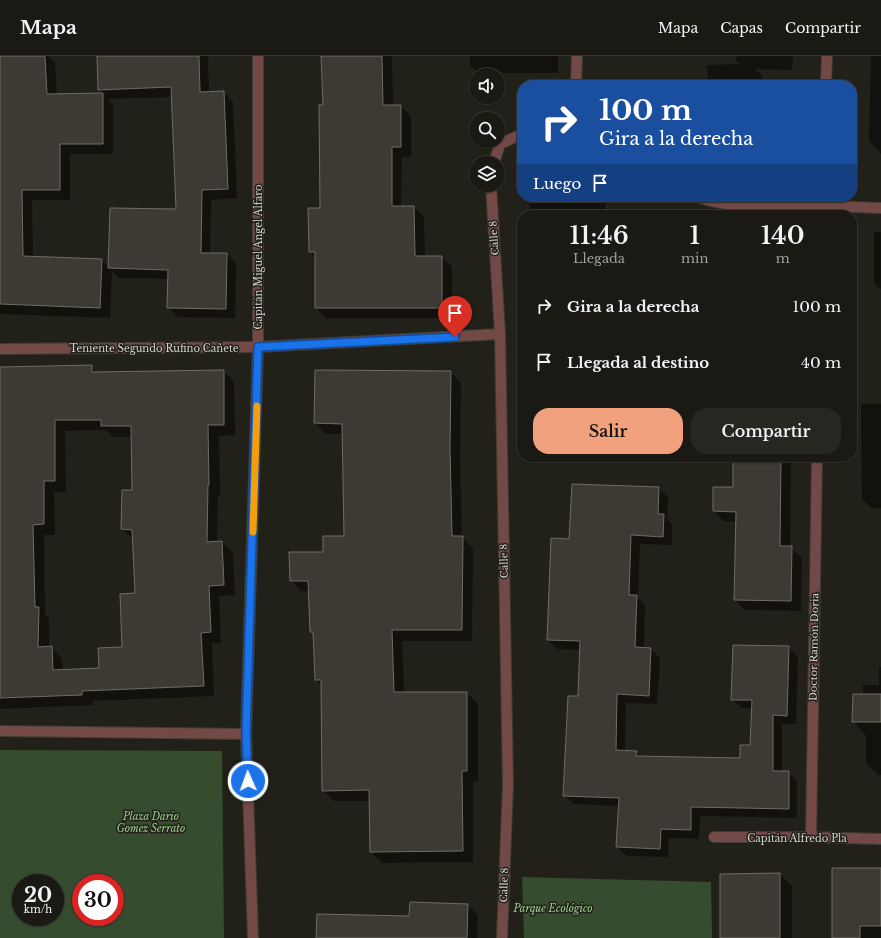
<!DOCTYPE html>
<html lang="es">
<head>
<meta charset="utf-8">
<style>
	:root { --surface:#1a1913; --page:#272621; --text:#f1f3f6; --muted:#9fa0a0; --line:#383833; --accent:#f1a17d }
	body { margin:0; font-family:"Libre Baskerville",serif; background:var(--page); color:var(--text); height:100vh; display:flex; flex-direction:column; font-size:15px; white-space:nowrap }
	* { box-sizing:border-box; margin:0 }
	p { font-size:13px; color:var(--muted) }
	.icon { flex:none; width:22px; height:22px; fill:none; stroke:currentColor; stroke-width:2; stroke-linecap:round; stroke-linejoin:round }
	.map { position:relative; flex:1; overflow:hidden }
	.details { position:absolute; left:517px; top:154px; width:340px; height:252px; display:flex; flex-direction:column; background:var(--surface); border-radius:16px; box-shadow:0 1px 3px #0004,0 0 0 1px var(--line) }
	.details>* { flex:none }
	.banner { position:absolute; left:517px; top:24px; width:340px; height:122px; border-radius:16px; box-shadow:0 1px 3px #0004,0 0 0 1px var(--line); background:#1a4fa0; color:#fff; overflow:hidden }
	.tools { position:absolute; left:469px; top:12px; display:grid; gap:8px }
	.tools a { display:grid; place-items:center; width:36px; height:36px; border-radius:50%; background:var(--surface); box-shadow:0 1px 3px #0004,0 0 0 1px var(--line); font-size:20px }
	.speed { position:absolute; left:12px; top:818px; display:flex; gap:8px; font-size:20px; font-weight:700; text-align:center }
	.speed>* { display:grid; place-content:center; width:52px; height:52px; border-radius:50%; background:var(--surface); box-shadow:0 1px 3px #0004,0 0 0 1px var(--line); line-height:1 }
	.speed small { font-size:10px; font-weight:400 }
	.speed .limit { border:6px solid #d22; background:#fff; color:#111 }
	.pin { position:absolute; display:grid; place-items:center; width:34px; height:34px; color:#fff; margin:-41px -17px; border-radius:50% 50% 50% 0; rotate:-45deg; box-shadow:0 0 4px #0007 }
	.pin .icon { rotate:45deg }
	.me { position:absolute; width:44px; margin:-22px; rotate:358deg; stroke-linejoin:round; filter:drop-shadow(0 0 3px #0008) }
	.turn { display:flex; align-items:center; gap:14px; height:84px; padding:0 16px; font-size:18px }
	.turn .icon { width:52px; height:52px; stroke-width:2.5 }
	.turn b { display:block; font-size:28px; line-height:34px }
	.then { display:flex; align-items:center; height:38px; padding:0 16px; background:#0003; gap:8px; font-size:15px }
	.eta { display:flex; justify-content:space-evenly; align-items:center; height:68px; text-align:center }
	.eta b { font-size:24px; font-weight:600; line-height:28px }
	.action { display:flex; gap:8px; margin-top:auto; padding:8px 16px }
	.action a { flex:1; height:46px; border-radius:16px; background:var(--accent); color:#111; font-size:16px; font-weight:600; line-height:46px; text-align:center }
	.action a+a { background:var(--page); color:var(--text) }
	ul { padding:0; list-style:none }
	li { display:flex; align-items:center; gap:12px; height:56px; padding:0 16px }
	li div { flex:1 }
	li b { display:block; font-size:15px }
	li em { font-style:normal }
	header { display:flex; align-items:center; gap:24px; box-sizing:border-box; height:56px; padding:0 20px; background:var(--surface); border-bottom:1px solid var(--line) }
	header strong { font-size:19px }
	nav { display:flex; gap:22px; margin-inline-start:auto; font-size:14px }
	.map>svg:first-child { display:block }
	.green { fill:#364c2f; fill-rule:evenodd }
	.shadow { fill:#0007; fill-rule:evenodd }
	.building { fill:#3c3a32; stroke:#6f6d63; fill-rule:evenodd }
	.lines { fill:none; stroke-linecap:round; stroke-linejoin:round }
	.minor-casing { stroke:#3e3d36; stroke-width:12 }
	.minor { stroke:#734947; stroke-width:10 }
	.route-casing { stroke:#114b97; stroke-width:10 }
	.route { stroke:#1a73e8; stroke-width:7 }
	.slow { stroke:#f59e0b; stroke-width:7 }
	.labels { text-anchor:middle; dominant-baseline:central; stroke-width:3; stroke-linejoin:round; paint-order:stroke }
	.street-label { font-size:10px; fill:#d4d3cd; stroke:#222119 }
	.park-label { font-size:10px; font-style:italic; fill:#a0d092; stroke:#222119 }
</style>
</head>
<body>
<header>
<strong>Mapa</strong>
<nav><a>Mapa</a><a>Capas</a><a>Compartir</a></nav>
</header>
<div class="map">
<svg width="881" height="882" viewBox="0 0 881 882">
	<rect width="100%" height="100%" fill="#222119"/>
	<g class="green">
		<path d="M0 694 222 695 224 882H0ZM21 827H55V861H21ZM81 827H115V861H81Z"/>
		<path d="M522 821 711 826 712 882H524Z"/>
	</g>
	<g class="shadow">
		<path d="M0 0H48L55 7 57 39 104 38 99 33 98 0H208L209 37 223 36 233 46 237 142 211 144 210 198H227L236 208 235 262 178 261 168 251 169 223 119 222 112 215 110 262 0 258ZM172 41 177 154 109 212 102 204 33 201 32 144H70V98H113V49L107 43Z"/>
		<path d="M323 0H392L393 50H400L411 60V101H402L401 151H413L424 161 425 201H441L452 211V262H326L316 252V202L310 196 321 153 324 50Z"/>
		<path d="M470 0H558V17H478L470 9Z"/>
		<path d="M736 0H793L792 14 755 13 762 20 763 29H684V26H708L707 9 740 8 736 5Z"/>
		<path d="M871 0H881V98L869 85Z"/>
		<path d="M530 141H606L605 159H529Z"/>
		<path d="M649 154 695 155 699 159H649Z"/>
		<path d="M874 176H881V233L874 227Z"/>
		<path d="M91 310 97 317 224 315 234 326 235 379 219 380 220 439H218L217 487 222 486 233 497 235 539 219 540 221 587H212L214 640 93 645V649L0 653V312ZM106 374 113 381H132L133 435 122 473 134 484 136 538 123 592 100 613 63 614 62 602 51 591H49V563L45 558 44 479H55L54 436H66L65 375Z"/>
		<path d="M451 316 461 327 460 403 462 482 473 492 472 585H402L404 637H467L478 648V725H473V806L382 807 371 796 370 745H334L323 735 322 630 316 624 314 579 311 576 310 535H301L291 524 345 481 343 378H326L315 367Z"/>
		<path d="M861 348H881V452H872L862 443Z"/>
		<path d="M734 401H791L790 491 802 502 801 555 745 554 735 544 737 466 724 465 714 455 734 432Z"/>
		<path d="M573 429 659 432 668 441 667 463 672 468V489L640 488 638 542 645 549 644 593H651L660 602 657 648 626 647 625 695 636 696 642 701 741 703 751 690 753 653 741 652 732 643 788 591 798 601 796 668H782V716H788L797 725V762L700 760 699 783 669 782 668 801 626 800 617 791 619 750 573 748 564 739 579 641 581 594 557 593 548 584 570 484Z"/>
		<path d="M879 611H881V719H878L866 707V680L853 665 863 639V629H879Z"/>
		<path d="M881 813V882H833Z"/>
		<path d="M780 818 792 830V882H721Z"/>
		<path d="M468 849 478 859 477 882H317Z"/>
	</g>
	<g class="building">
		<path d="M0 0H45L47 38 103 37V88H60V134H22L23 200 102 203 100 252 0 248Z"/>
		<path d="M97 0H199L200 36 224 35 228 133 202 134 201 197H227L226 253 167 252 168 214 108 212 110 152 176 153 171 31 98 34Z"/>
		<path d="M321 0H382L383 49H401V91H392V150H414L415 200H442V252H315V196H309L308 152H320L319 49H323Z"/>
		<path d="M92 309V316L224 314V369H208L209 429H208L207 486 222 485 224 529 209 530 211 576 201 577 204 630 82 635V639L0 642V311ZM55 364H101V370H131L132 434H122L121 473 132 474 135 537 120 538 122 591 98 592 99 612 53 614 52 590 38 591 39 551H35L33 469 44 468V425H55Z"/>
		<path d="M315 314 451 315 450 392 452 480H463L462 574H392L394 636H467V715H462L463 795 370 796 369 734 322 735 321 624H315L313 576H310L308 525H290L289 496H323V480H344L342 368 314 367Z"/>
		<path d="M733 401H781L780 490H792L791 545 734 544 736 456 713 455V431H733Z"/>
		<path d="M572 428 659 431 658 458H664L663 481 631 479 629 539H637L635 591 651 592 649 640 617 638 616 694 637 695 636 700 740 702V689H750L752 644H731L733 589 789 590 787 660 773 659V715H789V753L691 751V774L661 773 660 793 616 791 619 742 563 740 568 640H578L580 585 547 584 551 482 569 483Z"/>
		<path d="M853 638H881V666H852Z"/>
		<path d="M832 812H881V870H860V882H832Z"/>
		<path d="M780 817V882H720V818Z"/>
		<path d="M410 846 468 848 467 882H316L317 858 409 860Z"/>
	</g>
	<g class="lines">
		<g class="minor-casing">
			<g id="minor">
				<path d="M576 29 577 0"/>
				<path d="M826 29 827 0"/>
				<path d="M494 107 500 88 522 78"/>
				<path d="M491 129 500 278 508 728 502 882"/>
				<path d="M698 141C731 153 769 150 804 150 830 150 855 151 881 152"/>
				<path d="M820 159 821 141"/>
				<path d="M0 293 258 291 500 278"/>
				<path d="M0 675 246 678"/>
				<path d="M714 781H811L881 783"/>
				<path d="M811 781 817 401"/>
				<path d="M253 882 246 678 258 291V0"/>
			</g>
		</g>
		<use href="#minor" class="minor"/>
	</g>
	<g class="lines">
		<g class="route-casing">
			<path id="route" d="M248 725 246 678 258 291 455 281"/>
		</g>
		<use href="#route" class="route"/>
		<path class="slow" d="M253 476 257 350"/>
	</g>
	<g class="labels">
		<g class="street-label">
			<text transform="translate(494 182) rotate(-94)">Calle 8</text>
			<text transform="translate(258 201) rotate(-90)">Capitán Miguel Angel Alfaro</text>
			<text x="154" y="292">Teniente Segundo Rufino Cañete</text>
			<text transform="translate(504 505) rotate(-91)">Calle 8</text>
			<text transform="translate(814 591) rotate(-89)">Doctor Ramón Doria</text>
			<text x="797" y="782">Capitán Alfredo Pla</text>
			<text transform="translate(504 829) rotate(-88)">Calle 8</text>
		</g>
		<g class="park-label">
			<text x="151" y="760">Plaza Dario<tspan x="151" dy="12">Gomez Serrato</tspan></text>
			<text x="553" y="852">Parque Ecológico</text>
		</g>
	</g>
</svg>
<div class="tools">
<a><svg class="icon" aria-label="sound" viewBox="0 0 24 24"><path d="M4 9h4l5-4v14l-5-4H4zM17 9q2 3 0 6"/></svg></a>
<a><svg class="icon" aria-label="search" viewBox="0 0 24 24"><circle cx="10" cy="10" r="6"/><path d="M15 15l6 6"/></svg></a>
<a><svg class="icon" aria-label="layers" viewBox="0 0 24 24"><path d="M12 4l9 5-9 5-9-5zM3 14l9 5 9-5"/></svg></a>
</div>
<div class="speed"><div>20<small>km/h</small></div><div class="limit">30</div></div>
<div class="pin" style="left:455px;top:281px;background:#d93025"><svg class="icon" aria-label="arrive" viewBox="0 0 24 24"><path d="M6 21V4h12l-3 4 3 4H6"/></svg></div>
<svg class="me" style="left:248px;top:725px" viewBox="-20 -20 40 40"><circle r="17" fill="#1a73e8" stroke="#fff" stroke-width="3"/><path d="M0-11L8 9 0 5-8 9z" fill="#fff"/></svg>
<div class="banner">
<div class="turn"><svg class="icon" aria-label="right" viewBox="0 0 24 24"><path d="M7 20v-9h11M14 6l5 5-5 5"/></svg><div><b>100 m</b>Gira a la derecha</div></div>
<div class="then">Luego<svg class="icon" aria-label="arrive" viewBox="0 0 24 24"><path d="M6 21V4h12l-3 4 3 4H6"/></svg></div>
</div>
<section class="details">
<div class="eta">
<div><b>11:46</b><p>Llegada</p></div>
<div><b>1</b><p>min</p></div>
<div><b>140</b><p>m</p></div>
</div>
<ul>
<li><svg class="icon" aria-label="right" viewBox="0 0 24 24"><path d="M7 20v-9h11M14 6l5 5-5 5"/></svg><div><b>Gira a la derecha</b></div><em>100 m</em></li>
<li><svg class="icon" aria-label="arrive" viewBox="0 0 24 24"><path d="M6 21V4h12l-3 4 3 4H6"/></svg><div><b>Llegada al destino</b></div><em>40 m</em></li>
</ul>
<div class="action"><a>Salir</a><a>Compartir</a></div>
</section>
</div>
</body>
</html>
